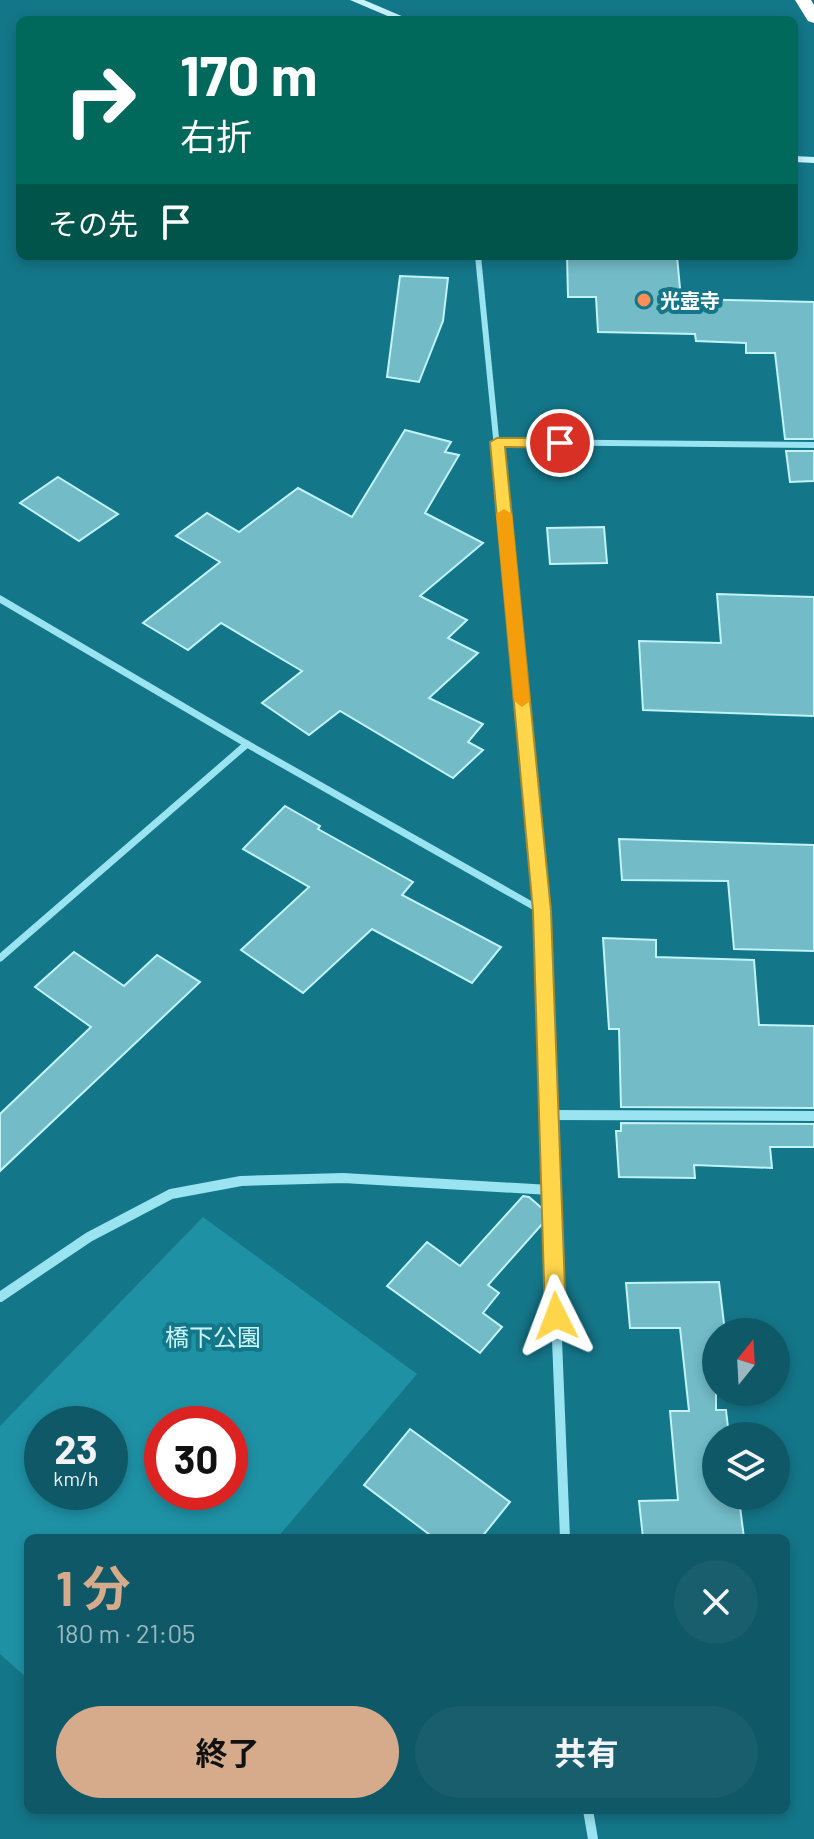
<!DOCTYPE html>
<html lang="ja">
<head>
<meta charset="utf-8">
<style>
	:root { --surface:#0f5867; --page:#185e6d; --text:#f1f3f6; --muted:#9bb8c0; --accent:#d6ab8b }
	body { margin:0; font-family:Barlow,"Noto Sans JP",sans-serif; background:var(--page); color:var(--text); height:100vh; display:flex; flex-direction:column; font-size:30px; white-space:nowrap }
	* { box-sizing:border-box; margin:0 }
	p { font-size:26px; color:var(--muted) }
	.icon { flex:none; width:44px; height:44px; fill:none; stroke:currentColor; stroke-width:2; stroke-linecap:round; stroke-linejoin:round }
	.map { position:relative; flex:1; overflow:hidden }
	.side { position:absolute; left:24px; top:1534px; width:766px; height:280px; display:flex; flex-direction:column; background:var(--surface); border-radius:12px; box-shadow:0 4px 12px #0003 }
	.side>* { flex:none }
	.banner { position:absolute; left:16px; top:16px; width:782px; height:244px; border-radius:12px; box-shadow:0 4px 12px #0003; background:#00695c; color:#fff; overflow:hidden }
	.needle { width:52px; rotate:18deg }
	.tools { position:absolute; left:702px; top:1318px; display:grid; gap:16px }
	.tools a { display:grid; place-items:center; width:88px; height:88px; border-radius:50%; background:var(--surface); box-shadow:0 4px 12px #0003; font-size:40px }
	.speed { position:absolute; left:24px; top:1406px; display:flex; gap:16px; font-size:40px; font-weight:700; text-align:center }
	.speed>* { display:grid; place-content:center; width:104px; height:104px; border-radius:50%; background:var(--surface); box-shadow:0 4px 12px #0003; line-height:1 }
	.speed small { font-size:20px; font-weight:400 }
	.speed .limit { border:12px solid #d22; background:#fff; color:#111 }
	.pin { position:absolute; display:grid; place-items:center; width:68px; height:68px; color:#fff; margin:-34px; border:4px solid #fff; border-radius:50%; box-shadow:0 2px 8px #0007 }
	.me { position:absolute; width:88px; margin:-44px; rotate:357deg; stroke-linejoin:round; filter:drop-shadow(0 0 6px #0008) }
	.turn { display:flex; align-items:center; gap:28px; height:168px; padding:0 32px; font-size:36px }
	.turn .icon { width:104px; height:104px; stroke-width:2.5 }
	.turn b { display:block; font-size:56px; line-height:68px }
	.then { display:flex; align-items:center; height:76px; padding:0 32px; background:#0003; gap:16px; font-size:30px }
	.round { display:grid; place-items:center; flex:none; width:84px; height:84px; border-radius:42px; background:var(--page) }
	.overview { display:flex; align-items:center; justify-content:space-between; height:136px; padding:0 32px }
	h1 { font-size:48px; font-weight:700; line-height:60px; color:var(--accent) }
	.cta { display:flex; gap:16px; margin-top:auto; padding:16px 32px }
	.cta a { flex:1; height:92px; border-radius:48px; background:var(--accent); color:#111; font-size:32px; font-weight:700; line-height:92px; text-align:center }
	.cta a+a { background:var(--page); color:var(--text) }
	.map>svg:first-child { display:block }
	.green { fill:#1f91a5; fill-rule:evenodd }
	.building { fill:#72bbc7; stroke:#c1f3fb; stroke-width:2 }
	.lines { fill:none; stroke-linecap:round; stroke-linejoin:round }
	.street-far2 { stroke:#9ae3f0; stroke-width:6 }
	.street-far1 { stroke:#9ae3f0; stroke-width:7 }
	.street { stroke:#9ae3f0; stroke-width:10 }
	.secondary { fill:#c8f2fb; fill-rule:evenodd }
	.highway { fill:#fff; fill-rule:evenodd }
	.route { fill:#ffd54a; stroke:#a68a30; stroke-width:2 }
	.slow { fill:#f59e0b }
	.poi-dot { fill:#ff8d59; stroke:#147689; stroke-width:3 }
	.labels { text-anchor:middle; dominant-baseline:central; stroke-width:8; stroke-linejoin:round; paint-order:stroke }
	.far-poi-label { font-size:20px; font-weight:bold; fill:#fff; stroke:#147689; text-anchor:start }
	.park-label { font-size:24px; fill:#caf5fc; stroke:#147689 }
</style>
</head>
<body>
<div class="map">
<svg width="814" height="1839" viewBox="0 0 814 1839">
	<rect width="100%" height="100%" fill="#147689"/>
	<path class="green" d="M203 1217 417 1374 277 1538H28V1679L0 1654V1426ZM42 1424H110V1492H42ZM162 1424H230V1492H162Z"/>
	<g class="building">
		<path d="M567 256H677L681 299 814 302V439H785L775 353H746V343L696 341 695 334 598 332 596 297H568Z"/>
		<path d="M400 276 448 278 443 321 419 382 387 377Z"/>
		<path d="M405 430 451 442 445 452 459 455 425 513 483 543 420 596 467 620 448 638 478 653 429 698 483 724 468 742 483 750 453 778 340 711 309 735 262 703 302 671 221 623 188 650 143 623 220 562 176 536 207 513 239 532 298 488 352 517Z"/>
		<path d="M786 451H814V481L790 482Z"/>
		<path d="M58 477 118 514 79 541 20 503Z"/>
		<path d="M604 527 607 563 550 564 547 528Z"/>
		<path d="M717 594 814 597V716L643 710 639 641 721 643Z"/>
		<path d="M285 806 320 826 318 829 413 882 402 895 501 947 472 983 372 929 303 993 241 950 309 887 243 849Z"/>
		<path d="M619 839 814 845V951L734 949 728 881 622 880Z"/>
		<path d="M603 938 656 940V957L754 960 759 1025 814 1026V1108L621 1107 619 1029H609Z"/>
		<path d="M74 952 124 986 157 955 200 982 0 1171V1114L91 1027 35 987Z"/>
		<path d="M621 1123 814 1124V1147H770L772 1168 694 1165 695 1178 619 1177 616 1131H621Z"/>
		<path d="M523 1196 529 1197 544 1210V1222L488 1285 499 1293 483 1313 502 1327 480 1353 387 1286 427 1242 460 1266Z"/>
		<path d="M719 1282 725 1332H716V1410H726L729 1436H716V1496H736L739 1499 744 1538H643L639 1501 678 1500 670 1411H689L680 1328H630L626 1283Z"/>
		<path d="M410 1429 510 1502 481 1538H434L364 1485Z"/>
	</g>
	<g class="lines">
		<g class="street-far2">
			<path d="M478 256 499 468"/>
			<path d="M497 442 814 445"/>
		</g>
		<g class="street-far1">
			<path d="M499 466 542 911 546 1069"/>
			<path d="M0 599 247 744 542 911"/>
			<path d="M0 958 247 744"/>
		</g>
		<g class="street">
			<path d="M546 1067 565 1538"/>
			<path d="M547 1115 814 1116"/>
			<path d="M0 1297 89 1237 171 1194 241 1181 343 1178 550 1190"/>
			<path d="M588 1810 593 1839"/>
		</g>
		<g class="secondary">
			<path d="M350 0H364L411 20H397Z"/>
			<path d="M794 156 814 157V163L794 162Z"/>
		</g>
		<path class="highway" d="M795 0H811L814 5V23L808 21Z"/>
	</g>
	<path class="route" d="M497 438H560L568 443 560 448 505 447 551 911 566 1316 563 1323 556 1326 548 1323 545 1316 533 911 490 442Z"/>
	<path class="slow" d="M504 509 512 514 530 701 522 707 514 701 496 514Z"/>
	<circle class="poi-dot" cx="644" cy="300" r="8"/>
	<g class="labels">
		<g class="far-poi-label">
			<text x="660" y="300">光壺寺</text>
		</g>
		<g class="park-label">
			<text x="213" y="1336">橋下公園</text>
		</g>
	</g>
</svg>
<div class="tools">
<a><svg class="needle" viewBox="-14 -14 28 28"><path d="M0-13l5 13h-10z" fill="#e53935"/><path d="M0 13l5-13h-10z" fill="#9bb8c0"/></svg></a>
<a><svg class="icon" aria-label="layers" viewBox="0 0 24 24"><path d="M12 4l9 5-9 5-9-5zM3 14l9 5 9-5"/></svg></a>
</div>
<div class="speed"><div>23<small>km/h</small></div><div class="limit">30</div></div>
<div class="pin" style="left:560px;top:443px;background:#d93025"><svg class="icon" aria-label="arrive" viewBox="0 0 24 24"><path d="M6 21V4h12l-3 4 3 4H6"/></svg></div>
<svg class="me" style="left:556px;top:1316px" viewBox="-20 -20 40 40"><path d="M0-17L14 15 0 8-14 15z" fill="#ffd54a" stroke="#fff" stroke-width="4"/></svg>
<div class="banner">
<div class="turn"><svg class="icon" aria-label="right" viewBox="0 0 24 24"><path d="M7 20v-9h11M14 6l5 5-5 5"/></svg><div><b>170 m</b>右折</div></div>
<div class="then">その先<svg class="icon" aria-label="arrive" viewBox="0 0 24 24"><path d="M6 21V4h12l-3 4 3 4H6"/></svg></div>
</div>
<section class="side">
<div class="overview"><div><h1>1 分</h1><p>180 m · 21:05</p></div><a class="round"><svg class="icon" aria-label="close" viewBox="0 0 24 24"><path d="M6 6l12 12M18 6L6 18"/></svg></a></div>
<div class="cta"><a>終了</a><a>共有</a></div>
</section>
</div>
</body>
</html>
